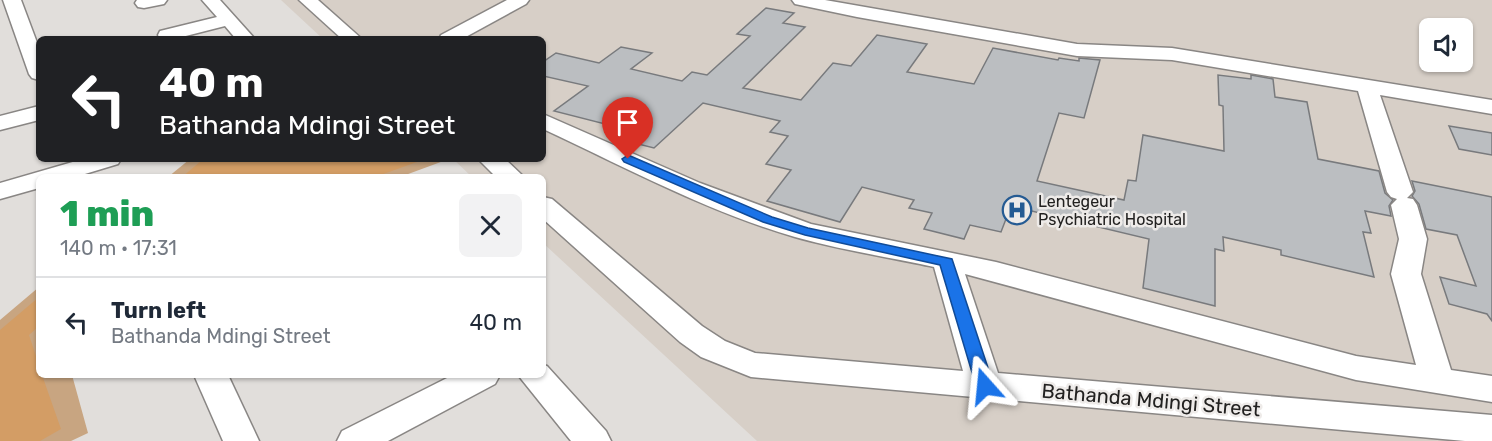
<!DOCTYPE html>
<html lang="en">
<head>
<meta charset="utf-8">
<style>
	:root { --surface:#fff; --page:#f2f2f3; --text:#1f2937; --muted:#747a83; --line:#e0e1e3 }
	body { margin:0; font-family:Rubik,sans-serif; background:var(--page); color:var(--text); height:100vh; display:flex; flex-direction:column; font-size:22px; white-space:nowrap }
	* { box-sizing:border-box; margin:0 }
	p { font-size:20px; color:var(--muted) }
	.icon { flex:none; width:33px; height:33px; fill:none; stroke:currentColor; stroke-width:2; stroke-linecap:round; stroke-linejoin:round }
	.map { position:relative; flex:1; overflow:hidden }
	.sheet { position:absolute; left:36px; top:174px; width:510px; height:204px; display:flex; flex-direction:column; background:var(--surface); border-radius:9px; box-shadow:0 2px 4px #0004 }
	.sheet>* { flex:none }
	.guide { position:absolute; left:36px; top:36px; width:510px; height:126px; border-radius:9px; box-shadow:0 2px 4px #0004; background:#202124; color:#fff; overflow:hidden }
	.controls { position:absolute; left:1419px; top:18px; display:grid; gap:12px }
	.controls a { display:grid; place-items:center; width:54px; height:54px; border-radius:9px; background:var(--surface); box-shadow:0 2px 4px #0004; font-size:30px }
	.pin { position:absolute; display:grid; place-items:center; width:51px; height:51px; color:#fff; margin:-62px -26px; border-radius:50% 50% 50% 0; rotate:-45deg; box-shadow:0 0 6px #0007 }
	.pin .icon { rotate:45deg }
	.me { position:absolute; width:66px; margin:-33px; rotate:342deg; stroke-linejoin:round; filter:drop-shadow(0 0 4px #0008) }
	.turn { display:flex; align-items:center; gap:21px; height:126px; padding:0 24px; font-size:27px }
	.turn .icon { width:78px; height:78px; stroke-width:2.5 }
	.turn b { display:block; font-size:42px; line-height:51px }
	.round { display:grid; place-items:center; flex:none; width:63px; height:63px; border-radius:9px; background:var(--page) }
	.head { display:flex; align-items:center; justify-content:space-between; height:102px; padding:0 24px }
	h1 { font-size:36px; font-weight:800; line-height:45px; color:#1e9e55 }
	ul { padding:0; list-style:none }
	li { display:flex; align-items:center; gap:18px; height:90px; padding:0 24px; border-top:2px solid var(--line) }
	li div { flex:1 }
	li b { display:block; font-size:22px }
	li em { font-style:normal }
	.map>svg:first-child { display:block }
	.built { fill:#d7cfc7; fill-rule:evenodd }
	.green { fill:#c8a581 }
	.water { fill:#d39d65 }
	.building { fill:#bbbec1; stroke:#787a7d; stroke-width:1.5 }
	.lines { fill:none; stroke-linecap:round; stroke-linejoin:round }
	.minor-casing { stroke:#898684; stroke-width:3 }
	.minor { fill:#fff; fill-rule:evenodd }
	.route { fill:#1a73e8; stroke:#114b97; stroke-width:1.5 }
	.labels { text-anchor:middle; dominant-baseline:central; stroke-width:5; stroke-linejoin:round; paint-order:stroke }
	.poi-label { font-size:16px; fill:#222120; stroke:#eeebe9; text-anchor:start }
	.near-street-label { font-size:20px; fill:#222120; stroke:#eeebe9 }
</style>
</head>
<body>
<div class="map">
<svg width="1492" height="441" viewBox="0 0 1492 441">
	<rect width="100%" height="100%" fill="#e1dedb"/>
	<path class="built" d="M281 0H1492V441H757L543 243V177H472L453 159H543V39H323ZM1430 28H1462V62H1430Z"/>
	<g class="green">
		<path d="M190 159H449L400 177H168Z"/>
		<path d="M39 287V375H72L88 433 71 441H0V320Z"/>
	</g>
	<g class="water">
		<path d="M207 159H415L417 162 375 177H182L201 161Z"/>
		<path d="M39 297V326L29 335 39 365V375H42L61 429 40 441H0V330Z"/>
	</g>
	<g class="building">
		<path d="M766 8 794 13 783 23 805 27 743 88 801 100 833 63 851 66 877 35 927 44 907 72 974 84 993 48 1058 60 1059 58 1079 61V58L1100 60 1084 118 1059 113 1037 181 1124 200 1128 180 1136 181 1143 135 1224 151 1223 106 1219 105 1218 75 1251 79V75L1273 79 1275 97 1307 102 1318 159 1379 171 1385 193 1393 200 1389 206 1391 216 1365 211 1371 233 1363 232 1374 277 1281 255V250L1223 237 1224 251 1215 249V306L1143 288 1149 239 1011 206 1001 232 970 225 964 239 924 229 932 213 909 208 914 200 862 187 840 222 767 201 791 170 766 164 788 136 770 132 780 121 703 103 654 148 614 138 625 129 554 111 588 86 543 76V62L556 53 599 63 621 47 652 53 631 69 682 81 692 72 707 75 750 36 737 34Z"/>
		<path d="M1449 126 1492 133V155L1459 149Z"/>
		<path d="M1412 181 1492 197V321L1487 314 1449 304 1440 277 1476 286 1457 235 1426 229 1419 204 1412 196 1415 191Z"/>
	</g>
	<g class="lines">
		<g class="minor-casing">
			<g id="minor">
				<path d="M3 0H21L39 48V80L32 78 29 74Z"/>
				<path d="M137 0H167L164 4 144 8 138 7 135 3Z"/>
				<path d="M202 0H220L255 39H236L225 26 174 39H160L158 35 160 31 217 17Z"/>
				<path d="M299 0H318L362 39H342Z"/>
				<path d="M507 0H529L526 4 462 39H439L441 35Z"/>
				<path d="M792 0H825L1077 44 1172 48 1492 100V114L1380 95 1413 192 1407 198 1413 199 1417 205 1427 239 1421 274 1451 370 1492 376V402L1356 380 965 274 998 373 1492 415V441H1465L751 377 701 357 680 342 543 219V197L552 199 702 326 725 341 755 353 963 371 934 267C888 257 841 250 795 237 708 212 625 167 543 129V114L700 183 811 224 996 262 1356 356 1416 365 1391 274 1399 239 1391 205 1397 199 1391 197 1387 192 1358 91 1172 60 1077 56 857 17 795 4Z"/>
				<path d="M39 106V120L0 130V116Z"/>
				<path d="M83 159H121L118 164 75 177H39V188L0 199V183Z"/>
				<path d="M478 159H505L524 177H496Z"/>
				<path d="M543 365 547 366 606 431 611 441H571L518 375H543Z"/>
				<path d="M194 375H228L259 441H223Z"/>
				<path d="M453 375H500L495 384 388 441H337L342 431Z"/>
			</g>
		</g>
		<use href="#minor" class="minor"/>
	</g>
	<path class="route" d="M628 155 772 217 808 228 952 259 994 386 991 391 985 392 979 391 976 386 940 265 805 235 763 222 624 162 622 159Z"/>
	<defs>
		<g id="hospital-ring" transform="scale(1.5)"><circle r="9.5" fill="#eeebe9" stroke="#255b93" stroke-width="1.5"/><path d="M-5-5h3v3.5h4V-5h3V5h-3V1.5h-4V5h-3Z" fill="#255b93"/></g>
	</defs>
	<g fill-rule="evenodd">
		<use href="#hospital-ring" x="1017" y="210"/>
	</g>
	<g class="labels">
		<g class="poi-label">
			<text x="1038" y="201">Lentegeur<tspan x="1038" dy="18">Psychiatric Hospital</tspan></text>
		</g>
		<g class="near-street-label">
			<text transform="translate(1151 400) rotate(5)">Bathanda Mdingi Street</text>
		</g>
	</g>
</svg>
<div class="controls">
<a><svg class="icon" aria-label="sound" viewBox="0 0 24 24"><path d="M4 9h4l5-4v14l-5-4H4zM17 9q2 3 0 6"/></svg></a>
</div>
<div class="pin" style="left:628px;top:159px;background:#d93025"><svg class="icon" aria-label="arrive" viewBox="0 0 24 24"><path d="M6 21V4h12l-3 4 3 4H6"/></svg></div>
<svg class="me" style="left:985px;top:386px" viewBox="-20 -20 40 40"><path d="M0-17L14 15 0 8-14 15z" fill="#1a73e8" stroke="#fff" stroke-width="4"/></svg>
<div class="guide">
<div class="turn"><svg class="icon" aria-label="left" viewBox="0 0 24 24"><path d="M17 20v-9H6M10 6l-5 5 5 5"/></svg><div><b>40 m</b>Bathanda Mdingi Street</div></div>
</div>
<section class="sheet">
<div class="head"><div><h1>1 min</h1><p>140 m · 17:31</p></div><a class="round"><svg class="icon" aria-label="close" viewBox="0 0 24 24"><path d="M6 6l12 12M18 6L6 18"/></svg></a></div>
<ul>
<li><svg class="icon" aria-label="left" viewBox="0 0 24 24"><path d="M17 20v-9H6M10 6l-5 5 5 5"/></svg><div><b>Turn left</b><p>Bathanda Mdingi Street</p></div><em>40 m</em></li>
</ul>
</section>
</div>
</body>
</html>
